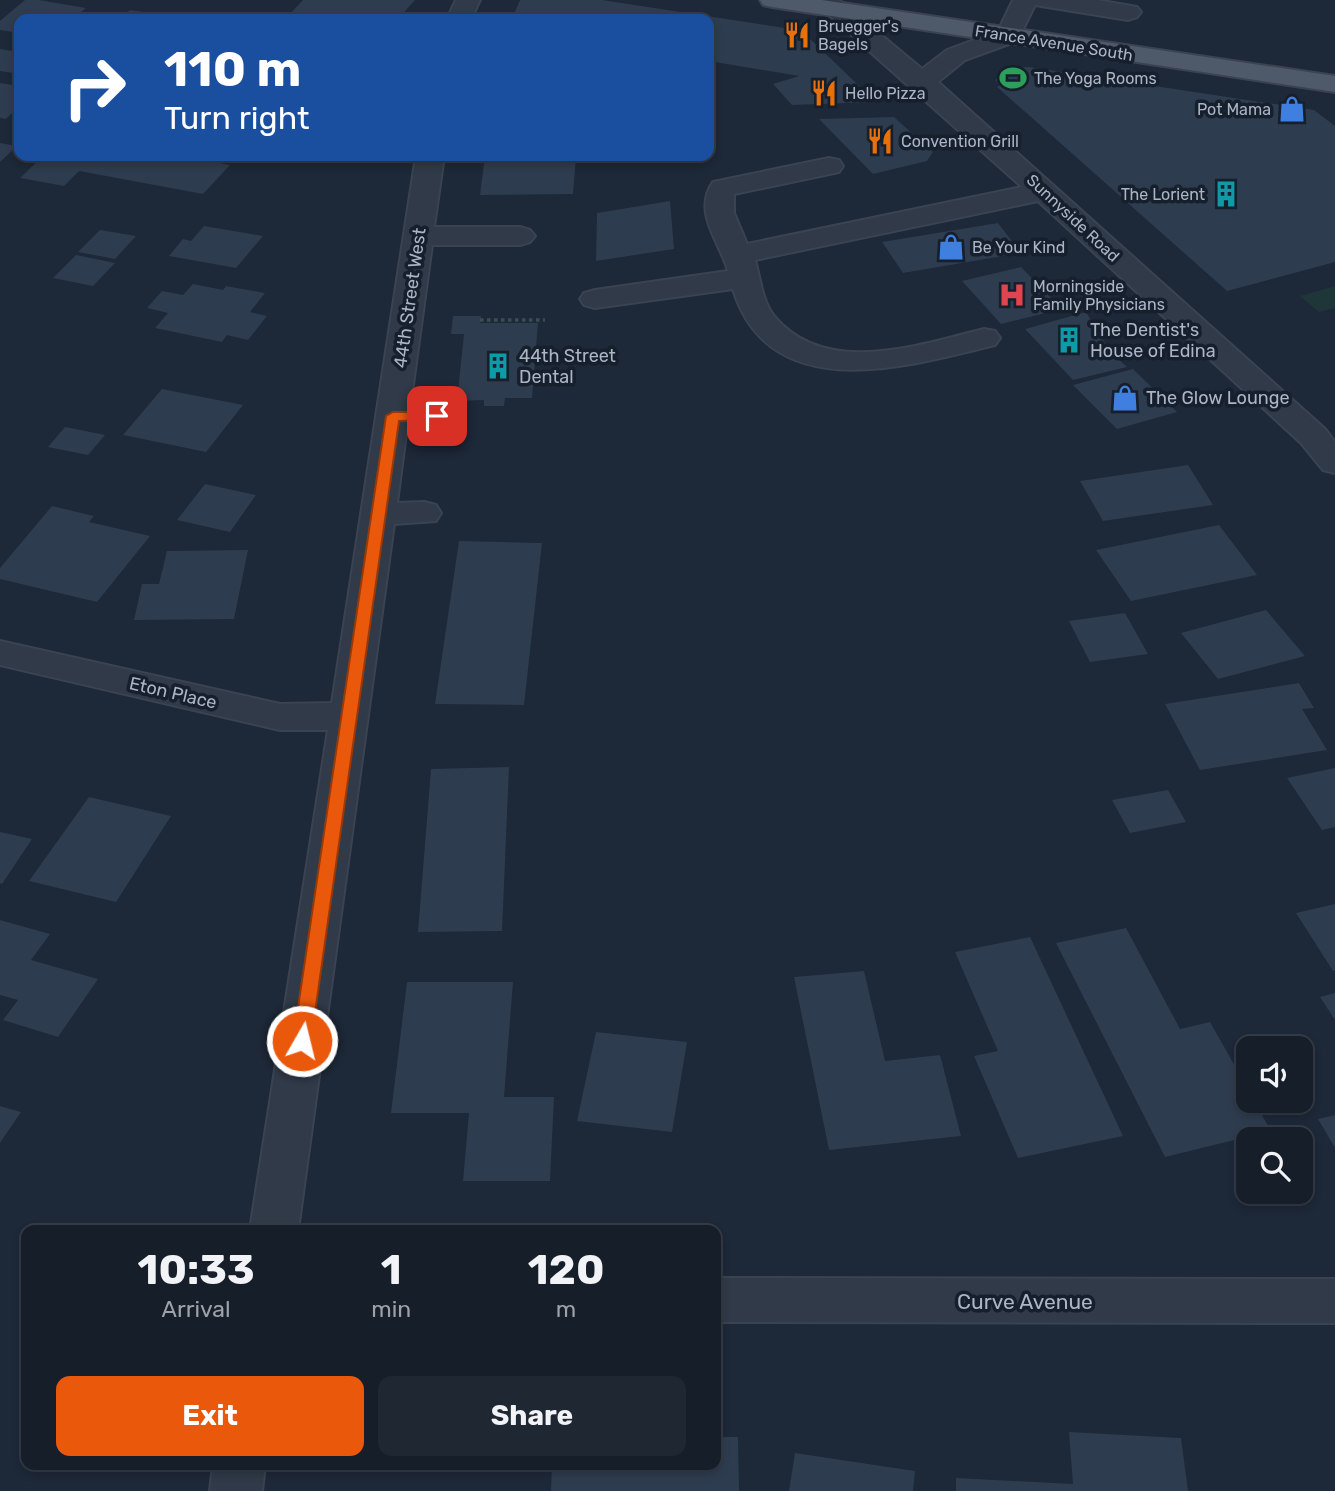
<!DOCTYPE html>
<html lang="en">
<head>
<meta charset="utf-8">
<style>
	:root { --surface:#161e2a; --page:#1f2732; --text:#f1f3f6; --muted:#9ea2a8; --line:#353c47; --accent:#ea580c }
	body { margin:0; font-family:Rubik,sans-serif; background:var(--page); color:var(--text); height:100vh; display:flex; flex-direction:column; font-size:26px; white-space:nowrap }
	* { box-sizing:border-box; margin:0 }
	p { font-size:23px; color:var(--muted) }
	.icon { flex:none; width:38px; height:38px; fill:none; stroke:currentColor; stroke-width:2; stroke-linecap:round; stroke-linejoin:round }
	.map { position:relative; flex:1; overflow:hidden }
	.sheet { position:absolute; left:21px; top:1225px; width:700px; height:245px; display:flex; flex-direction:column; background:var(--surface); border-radius:14px; box-shadow:0 4px 10px #0003,0 0 0 2px var(--line) }
	.sheet>* { flex:none }
	.hud { position:absolute; left:14px; top:14px; width:700px; height:147px; border-radius:14px; box-shadow:0 4px 10px #0003,0 0 0 2px var(--line); background:#1a4fa0; color:#fff; overflow:hidden }
	.fabs { position:absolute; left:1236px; top:1036px; display:grid; gap:14px }
	.fabs a { display:grid; place-items:center; width:77px; height:77px; border-radius:14px; background:var(--surface); box-shadow:0 4px 10px #0003,0 0 0 2px var(--line); font-size:35px }
	.pin { position:absolute; display:grid; place-items:center; width:60px; height:60px; color:#fff; margin:-30px; border-radius:14px; box-shadow:0 4px 10px #0006 }
	.me { position:absolute; width:77px; margin:-38px; rotate:8deg; stroke-linejoin:round; filter:drop-shadow(0 0 5px #0008) }
	.turn { display:flex; align-items:center; gap:24px; height:147px; padding:0 35px; font-size:32px }
	.turn .icon { width:91px; height:91px; stroke-width:2.5 }
	.turn b { display:block; font-size:49px; line-height:60px }
	.eta { display:flex; justify-content:space-evenly; align-items:center; height:119px; text-align:center }
	.eta b { font-size:42px; font-weight:700; line-height:49px }
	.action { display:flex; gap:14px; margin-top:auto; padding:14px 35px }
	.action a { flex:1; height:80px; border-radius:14px; background:var(--accent); color:#fff; font-size:28px; font-weight:700; line-height:80px; text-align:center }
	.action a+a { background:var(--page); color:var(--text) }
	.map>svg:first-child { display:block }
	.green { fill:#1f3639 }
	.building { fill:#2e3c4f }
	.lines { fill:none; stroke-linecap:round; stroke-linejoin:round }
	.minor-casing { stroke:#3a4351; stroke-width:4 }
	.major-casing { stroke:#3a4351; stroke-width:4 }
	.path { stroke:#374f51; stroke-width:3.5; stroke-dasharray:3.5 3.5; stroke-linecap:butt }
	.minor { fill:#303a48; fill-rule:evenodd }
	.major { fill:#4e5969; fill-rule:evenodd }
	.route { fill:#ea580c; stroke:#983908; stroke-width:2 }
	.labels { text-anchor:middle; dominant-baseline:central; stroke-width:7; stroke-linejoin:round; paint-order:stroke }
	.far-poi-label { font-size:16px; fill:#aab5c6; stroke:#161f2c; text-anchor:start }
	.far-street-label { font-size:16px; fill:#aab5c6; stroke:#161f2c }
	.street-label { font-size:18px; fill:#aab5c6; stroke:#161f2c }
	.poi-label { font-size:18px; fill:#aab5c6; stroke:#161f2c; text-anchor:start }
	.near-street-label { font-size:21px; fill:#aab5c6; stroke:#161f2c }
</style>
</head>
<body>
<div class="map">
<svg width="1335" height="1491" viewBox="0 0 1335 1491">
	<rect width="100%" height="100%" fill="#1d2838"/>
	<path class="green" d="M1335 286V308L1319 312 1300 296Z"/>
	<g class="building">
		<path d="M25 0H39L86 8 73 19H19V33L0 30V21Z"/>
		<path d="M303 0H415L398 19H320L290 14Z"/>
		<path d="M520 0H602L792 29 806 35 876 102 792 105 773 84 799 76 709 61V19H512Z"/>
		<path d="M130 10 164 15 159 19H120Z"/>
		<path d="M0 49 19 52V68L13 73 0 71Z"/>
		<path d="M1029 67 1314 110 1335 126V262L1227 291 997 87 1000 85 995 80 1015 68Z"/>
		<path d="M0 83 19 86V112L14 111 6 119 0 118Z"/>
		<path d="M894 117 933 152 927 161 873 174 819 119Z"/>
		<path d="M0 143 17 146 0 162Z"/>
		<path d="M43 156H181L230 165 203 194 79 171 64 186 20 178Z"/>
		<path d="M485 156H576L573 194 480 195Z"/>
		<path d="M670 201 674 249 596 261 597 213Z"/>
		<path d="M998 223 1021 253 903 273 882 242Z"/>
		<path d="M204 226 263 236 236 268 169 256 183 239 191 241Z"/>
		<path d="M100 230 136 236 115 259 78 252Z"/>
		<path d="M76 255 115 263 93 286 53 278Z"/>
		<path d="M1021 267 1062 309 1001 324 962 281Z"/>
		<path d="M193 284 223 290 226 286 265 293 250 312 267 316 248 340 227 335 222 342 155 328 168 313 147 308 162 291 183 295Z"/>
		<path d="M1086 312 1110 351 1127 367 1073 380 1025 329Z"/>
		<path d="M453 316H481L480 323H538L532 398H505L504 406H484V400L457 401 464 334H451Z"/>
		<path d="M1133 369 1177 412 1117 429 1073 385Z"/>
		<path d="M162 389 243 405 206 452 123 435Z"/>
		<path d="M65 427 105 435 88 455 48 447Z"/>
		<path d="M1188 465 1213 505 1103 521 1080 481Z"/>
		<path d="M205 484 256 495 230 532 177 520Z"/>
		<path d="M52 506 94 516 89 522 150 536 97 602 0 579V568Z"/>
		<path d="M1219 525 1257 575 1131 601 1096 550Z"/>
		<path d="M459 541 542 543 524 705 435 704Z"/>
		<path d="M248 550 234 619 134 620 142 584H159L167 551Z"/>
		<path d="M1266 610 1305 656 1218 679 1181 633Z"/>
		<path d="M1125 613 1148 654 1090 662 1069 621Z"/>
		<path d="M1299 683 1314 708 1302 709 1327 750 1200 770 1165 704Z"/>
		<path d="M509 767 502 931 418 932 431 769Z"/>
		<path d="M1335 768V827L1322 830 1287 778Z"/>
		<path d="M1168 790 1186 822 1130 833 1112 800Z"/>
		<path d="M89 797 171 816 116 902 29 881Z"/>
		<path d="M0 832 32 839 2 884 0 883Z"/>
		<path d="M1335 904V970L1333 971 1296 913Z"/>
		<path d="M0 920 50 934 31 960 98 979 58 1037 3 1020 18 1000 0 995Z"/>
		<path d="M1126 928 1180 1029 1210 1022 1248 1089V1101H1254L1271 1131 1165 1157 1056 943Z"/>
		<path d="M1030 937 1123 1136 1018 1158 974 1056 998 1051 955 952Z"/>
		<path d="M864 971 885 1061 940 1055 961 1136 829 1150 794 977Z"/>
		<path d="M407 982H513L504 1097H554L550 1181H463L469 1113H391Z"/>
		<path d="M1335 993V1020L1320 997Z"/>
		<path d="M596 1032 687 1042 672 1132 577 1121Z"/>
		<path d="M0 1106 21 1112 0 1143Z"/>
		<path d="M1335 1115V1148L1318 1119Z"/>
		<path d="M1069 1432 1181 1438 1188 1491H956V1478L1073 1484Z"/>
		<path d="M716 1437H738L739 1491H551L552 1465H716Z"/>
		<path d="M795 1453 915 1471 913 1491H789Z"/>
	</g>
	<g class="lines">
		<g class="minor-casing">
			<g id="minor">
				<path d="M456 0H480L471 19H447Z"/>
				<path d="M812 0H839L922 69 947 50 998 31 1013 0H1097L1137 7 1141 12 1137 17 1128 20 1035 5 1017 41 965 60 938 82 1325 429 1335 442V473L1323 470 1301 443 1038 201 755 260C760 277 762 301 774 316 825 378 919 345 984 329L995 331 1000 338 995 345C907 367 769 407 733 289L595 308 584 305 580 299 584 293 595 290 728 271C720 242 692 212 713 182L829 158 839 160 843 166 839 172 734 194V213L747 244 1022 187Z"/>
				<path d="M416 156H444L434 227H520L530 230 535 236 530 242 520 245H432L410 407 437 406 448 409 453 416 448 423 407 426 397 503 424 502 436 505 441 513 436 521 394 524 298 1230H250L328 730H280L0 665V641L280 704 332 703Z"/>
				<path d="M716 1278 1335 1279V1323L716 1322Z"/>
				<path d="M213 1465H265L262 1491H210Z"/>
			</g>
		</g>
		<g class="major-casing">
			<path id="major" d="M760 0H822L1335 76V92L772 7 763 5Z"/>
		</g>
		<path class="path" d="M480 320H545"/>
		<use href="#minor" class="minor"/>
		<use href="#major" class="major"/>
	</g>
	<path class="route" d="M393 412H437L444 416 437 420 399 421 311 1041 308 1046 302 1048 295 1046 293 1041 386 416Z"/>
	<defs>
		<g id="restaurant-bare" transform="scale(2.1)"><path d="M-5-6h1v4h1v-4h1v4h1v-4h1v5L-1.5 .5V6h-2V.5L-5-1ZM5-6V6H3V1.5H1.5Q1.5-4 5-6Z" fill="#e8710a" stroke="#161f2c" stroke-width="2.5" paint-order="stroke"/></g>
		<g id="stadium-bare" transform="scale(2.1)"><path d="M0-5a6.5 5 0 1 0 0 10a6.5 5 0 1 0 0-10ZM-3.5-1.8h7v3.6h-7Z" fill="#2e9e5b" stroke="#161f2c" stroke-width="2.5" paint-order="stroke"/></g>
		<g id="shop-bare" transform="scale(2.1)"><path d="M-5-2.5h2.3a2.7 3.5 0 0 1 5.4 0H5L5.5 6h-11ZM-1.5-2.5h3a1.5 2.3 0 0 0-3 0Z" fill="#3f7fe0" stroke="#161f2c" stroke-width="2.5" paint-order="stroke"/></g>
		<g id="building-bare" transform="scale(2.1)"><path d="M-4-6H4V6H1V3H-1V6H-4ZM-2.5-4.3h1.7v1.8h-1.7ZM.8-4.3h1.7v1.8H.8ZM-2.5-1h1.7V.8h-1.7ZM.8-1h1.7V.8H.8Z" fill="#0f9aa8" stroke="#161f2c" stroke-width="2.5" paint-order="stroke"/></g>
		<g id="hospital-bare" transform="scale(2.1)"><path d="M-5-5h3v3.5h4V-5h3V5h-3V1.5h-4V5h-3Z" fill="#e0444e" stroke="#161f2c" stroke-width="2.5" paint-order="stroke"/></g>
	</defs>
	<g fill-rule="evenodd">
		<use href="#restaurant-bare" x="797" y="35"/>
		<use href="#stadium-bare" x="1013" y="78"/>
		<use href="#restaurant-bare" x="824" y="93"/>
		<use href="#shop-bare" x="1292" y="109"/>
		<use href="#restaurant-bare" x="880" y="141"/>
		<use href="#building-bare" x="1226" y="194"/>
		<use href="#shop-bare" x="951" y="247"/>
		<use href="#hospital-bare" x="1012" y="295"/>
		<use href="#building-bare" x="1069" y="340"/>
		<use href="#building-bare" x="498" y="366"/>
		<use href="#shop-bare" x="1125" y="398"/>
	</g>
	<g class="labels">
		<g class="far-poi-label">
			<text x="818" y="26">Bruegger's<tspan x="818" dy="18">Bagels</tspan></text>
			<text x="1034" y="78">The Yoga Rooms</text>
			<text x="845" y="93">Hello Pizza</text>
			<text x="1271" y="109" text-anchor="end">Pot Mama</text>
			<text x="901" y="141">Convention Grill</text>
			<text x="1205" y="194" text-anchor="end">The Lorient</text>
			<text x="972" y="247">Be Your Kind</text>
			<text x="1033" y="286">Morningside<tspan x="1033" dy="18">Family Physicians</tspan></text>
		</g>
		<g class="far-street-label">
			<text transform="translate(1054 43) rotate(9)">France Avenue South</text>
			<text transform="translate(1073 218) rotate(43)">Sunnyside Road</text>
		</g>
		<g class="street-label">
			<text transform="translate(410 298) rotate(-82)">44th Street West</text>
			<text transform="translate(173 693) rotate(13)">Eton Place</text>
		</g>
		<g class="poi-label">
			<text x="1090" y="330">The Dentist's<tspan x="1090" dy="21">House of Edina</tspan></text>
			<text x="519" y="356">44th Street<tspan x="519" dy="21">Dental</tspan></text>
			<text x="1146" y="398">The Glow Lounge</text>
		</g>
		<g class="near-street-label">
			<text x="1025" y="1301">Curve Avenue</text>
		</g>
	</g>
</svg>
<div class="fabs">
<a><svg class="icon" aria-label="sound" viewBox="0 0 24 24"><path d="M4 9h4l5-4v14l-5-4H4zM17 9q2 3 0 6"/></svg></a>
<a><svg class="icon" aria-label="search" viewBox="0 0 24 24"><circle cx="10" cy="10" r="6"/><path d="M15 15l6 6"/></svg></a>
</div>
<div class="pin" style="left:437px;top:416px;background:#d93025"><svg class="icon" aria-label="arrive" viewBox="0 0 24 24"><path d="M6 21V4h12l-3 4 3 4H6"/></svg></div>
<svg class="me" style="left:302px;top:1041px" viewBox="-20 -20 40 40"><circle r="17" fill="#ea580c" stroke="#fff" stroke-width="3"/><path d="M0-11L8 9 0 5-8 9z" fill="#fff"/></svg>
<div class="hud">
<div class="turn"><svg class="icon" aria-label="right" viewBox="0 0 24 24"><path d="M7 20v-9h11M14 6l5 5-5 5"/></svg><div><b>110 m</b>Turn right</div></div>
</div>
<section class="sheet">
<div class="eta">
<div><b>10:33</b><p>Arrival</p></div>
<div><b>1</b><p>min</p></div>
<div><b>120</b><p>m</p></div>
</div>
<div class="action"><a>Exit</a><a>Share</a></div>
</section>
</div>
</body>
</html>
